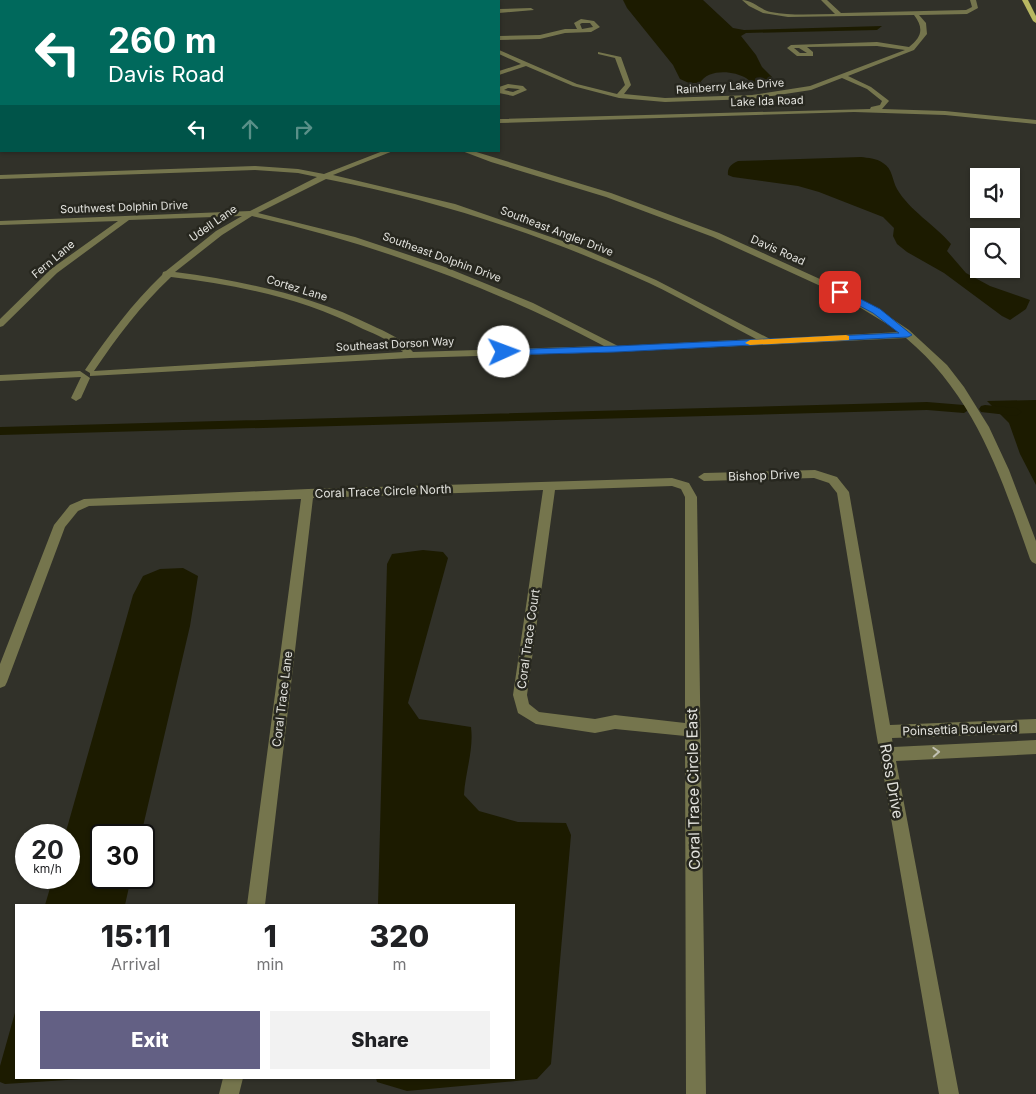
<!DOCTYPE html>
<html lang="en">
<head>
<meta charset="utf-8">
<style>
	:root { --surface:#fff; --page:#f2f2f2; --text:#202124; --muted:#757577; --accent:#636084 }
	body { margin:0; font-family:Inter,sans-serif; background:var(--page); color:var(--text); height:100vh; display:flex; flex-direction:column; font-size:19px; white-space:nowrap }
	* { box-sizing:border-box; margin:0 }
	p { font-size:16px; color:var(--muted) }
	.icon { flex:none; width:28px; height:28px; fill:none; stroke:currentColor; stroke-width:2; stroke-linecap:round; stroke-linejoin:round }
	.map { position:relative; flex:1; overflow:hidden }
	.details { position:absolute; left:15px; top:904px; width:500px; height:175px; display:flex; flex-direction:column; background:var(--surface); border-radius:0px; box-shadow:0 1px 4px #0004 }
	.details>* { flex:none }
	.hud { position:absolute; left:0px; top:0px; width:500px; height:152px; box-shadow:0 1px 4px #0004; background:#00695c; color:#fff; overflow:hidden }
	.buttons { position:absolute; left:970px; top:168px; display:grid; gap:10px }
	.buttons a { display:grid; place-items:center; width:50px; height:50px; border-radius:0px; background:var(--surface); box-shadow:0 1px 4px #0004; font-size:25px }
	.speed { position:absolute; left:15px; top:824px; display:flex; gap:10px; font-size:25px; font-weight:700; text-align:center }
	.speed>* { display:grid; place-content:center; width:65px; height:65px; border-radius:50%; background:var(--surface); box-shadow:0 1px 4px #0004; line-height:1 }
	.speed small { font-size:12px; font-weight:400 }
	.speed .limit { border:2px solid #111; border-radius:8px; background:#fff; color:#111 }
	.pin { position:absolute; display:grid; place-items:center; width:42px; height:42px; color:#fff; margin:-21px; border-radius:10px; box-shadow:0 2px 8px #0006 }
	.me { position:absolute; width:55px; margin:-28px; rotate:88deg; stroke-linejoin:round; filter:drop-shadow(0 0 4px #0008) }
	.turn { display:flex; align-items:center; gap:18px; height:105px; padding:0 25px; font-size:22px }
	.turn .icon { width:65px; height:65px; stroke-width:2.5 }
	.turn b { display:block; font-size:35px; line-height:42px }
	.lanes { display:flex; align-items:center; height:48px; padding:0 25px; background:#0003; justify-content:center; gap:25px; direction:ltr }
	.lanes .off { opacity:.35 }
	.eta { display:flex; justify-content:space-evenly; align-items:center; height:85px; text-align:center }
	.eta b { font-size:30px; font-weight:800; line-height:35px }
	.cta { display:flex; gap:10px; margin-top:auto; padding:10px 25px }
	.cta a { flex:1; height:58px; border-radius:0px; background:var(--accent); color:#fff; font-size:20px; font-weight:800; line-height:58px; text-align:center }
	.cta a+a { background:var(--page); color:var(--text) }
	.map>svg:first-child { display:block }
	.water { fill:#1c1b00 }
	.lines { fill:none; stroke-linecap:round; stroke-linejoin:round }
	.canal { fill:#1c1b00; fill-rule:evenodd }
	.minor { fill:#75754d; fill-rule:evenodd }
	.major { fill:#b9b862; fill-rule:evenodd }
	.oneway { stroke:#c1c1b2 }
	.route { fill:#1a73e8; stroke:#114b97 }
	.slow { fill:#f59e0b }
	.labels { text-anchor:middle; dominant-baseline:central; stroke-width:5; stroke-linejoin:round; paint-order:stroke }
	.far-street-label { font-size:11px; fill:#e2e2dd; stroke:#27271f }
	.street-label { font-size:12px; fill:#e2e2dd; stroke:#27271f }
	.near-street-label { font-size:15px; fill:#e2e2dd; stroke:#27271f }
</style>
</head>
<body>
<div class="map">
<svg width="1036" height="1094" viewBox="0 0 1036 1094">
	<rect width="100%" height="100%" fill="#313129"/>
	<g class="water">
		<path d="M623 0H703L733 28 744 30 882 26 877 30 746 33 741 36 756 55 762 67 772 77 768 83 756 85C752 83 749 80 746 78 733 70 707 69 700 83H689L680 79 673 65 627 8Z"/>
		<path d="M861 157C868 158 876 158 883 163 893 169 892 180 897 189 910 211 935 225 951 244L947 251 966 273 990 286 1030 300 1026 309 1010 320 1002 316 944 273 907 252 897 244 893 236 894 228 883 217 819 192 798 186 733 177 728 175C727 167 732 164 738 161Z"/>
		<path d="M1036 400V485L1020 454 1009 423 987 401Z"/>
		<path d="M423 550 443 552 448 558 408 703 419 719 471 727C474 750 465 773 464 795L479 811 518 822 566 823 571 835 551 1064 537 1079 407 1091 377 1082 376 1078H514V905H378L387 564 392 554Z"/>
		<path d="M183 568 198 576 190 626 141 835H101V878H131L125 905H45L53 878H69V835H65L133 595 143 576 160 569Z"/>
		<path d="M16 1009V1078H82V1079L5 1084 0 1082V1066Z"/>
	</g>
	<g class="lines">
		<g class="canal">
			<path d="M927 402 964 405 970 409 964 413 927 410 0 435V427Z"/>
			<path d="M985 405 1016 408 1022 412 1016 416 981 412 979 409 981 406Z"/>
		</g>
		<g class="minor">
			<path d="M153 0H159V1H154Z"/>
			<path d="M190 0H230L190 1Z"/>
			<path d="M325 0H331L332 1H326Z"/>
			<path d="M433 0H439V1H434Z"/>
			<path d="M485 0H491V1H486Z"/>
			<path d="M742 0C752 0 761 10 771 12 792 16 814 14 835 14L821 0H827L841 13 966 10 972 7 970 0H976L978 8 967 14 919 15 926 23 927 34 914 50 848 76 871 87 888 100 889 101 882 109 945 111 1036 120V124L945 115 854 112 499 123V119L870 109 871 107 880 105 882 101 867 89 842 78 811 90 752 99 665 102 619 98 573 86 526 66 499 75V71L521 64 499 54V50L577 84 617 94 625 85 615 58 598 54V52L621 57 631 85 624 94 665 98 752 95 810 86 905 50 877 46 807 47 813 52V56H797L787 48 791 45 877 42 909 47C922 37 924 28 914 15L788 17 763 13 749 6ZM794 48H799L807 53H800Z"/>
			<rect x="0" y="4" width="1" height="4"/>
			<path d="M499 9 531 8 534 10 499 13Z"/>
			<path d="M581 19 594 21 600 27 591 32 565 33 540 39 499 40V36L540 35 565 29H577L574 23ZM582 23H590L593 27 582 29 580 24Z"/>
			<rect x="0" y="63" width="1" height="4"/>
			<path d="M508 84 523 86 527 90 513 96 499 93V87ZM508 88 519 89H520L513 92 504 90Z"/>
			<rect x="0" y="129" width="1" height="4"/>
			<path d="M0 146 3 151 0 152Z"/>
			<path d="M383 151H393L333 175 455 204 577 246 656 280 770 339 900 332 838 294 713 237 606 197 491 162 462 151H473L611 193 719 233 844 290 888 316 909 330 947 365 964 387 989 427 1009 470 1036 541V564L1032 562 1030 559C1001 476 975 396 906 338L616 352 410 358 90 376V373L85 370C108 336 132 304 162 275L163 272 166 271 216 231 242 216 129 220 57 273 3 326 0 327V319L51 269 118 221 0 225V221L250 211 317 177 298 173 255 170 0 179V175L255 166 298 169 324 174ZM326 179C437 200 546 236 649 283 685 300 721 321 756 339L618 346 533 303 445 267 355 237 258 213ZM252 216C375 244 492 287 604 346L413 352C403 339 386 332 371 325 310 295 243 281 175 272L222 235ZM171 277C237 285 303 298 363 329 377 335 392 341 403 352L94 371C117 337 140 306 171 277Z"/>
			<path d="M80 371 90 378 81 398 76 401 71 398 81 377 0 381V375Z"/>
			<path d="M815 470 837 477 849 492 890 725 1036 719V733L892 738 893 747 1036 740V754L896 761 959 1094H939L876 732 837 493 829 483 814 478 704 481 698 477 704 473Z"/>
			<path d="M672 478 689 483 697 497 706 1094H686L685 736 615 729 595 733 536 724 518 713 513 695 543 490 313 498 265 905H247L301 499 89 506 78 511 65 527 7 682 5 686 0 688V664L54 525 70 505 84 499 308 489ZM672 486 681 489 685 497V723L615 715 595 719 539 712 529 704 527 695 555 490Z"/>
			<path d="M223 1078H243L239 1094H219Z"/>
		</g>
		<path class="major" d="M1022 0H1028L1036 16V23L1033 21Z"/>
	</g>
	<defs><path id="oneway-chevron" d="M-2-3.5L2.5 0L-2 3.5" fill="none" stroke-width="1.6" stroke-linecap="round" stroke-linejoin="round" transform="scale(1.25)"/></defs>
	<use class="oneway" href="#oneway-chevron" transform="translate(936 752) rotate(-3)"/>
	<path class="route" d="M837 290H843L880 309 912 335 908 337 616 352 504 355 499 352 504 350 616 346 899 333 873 313 837 294Z"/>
	<path class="slow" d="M846 335 849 336V340L750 345 745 343 750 340Z"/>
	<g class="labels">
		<g class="far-street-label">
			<text transform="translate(730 86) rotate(-4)">Rainberry Lake Drive</text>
			<text transform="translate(767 101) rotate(-2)">Lake Ida Road</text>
			<text transform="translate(124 207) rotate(-2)">Southwest Dolphin Drive</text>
			<text transform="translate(213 223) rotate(-35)">Udell Lane</text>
			<text transform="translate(557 231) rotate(21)">Southeast Angler Drive</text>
			<text transform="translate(778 250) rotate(24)">Davis Road</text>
			<text transform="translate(442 257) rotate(20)">Southeast Dolphin Drive</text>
			<text transform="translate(53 259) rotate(-40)">Fern Lane</text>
			<text transform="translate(297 288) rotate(17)">Cortez Lane</text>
			<text transform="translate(395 344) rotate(-3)">Southeast Dorson Way</text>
		</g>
		<g class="street-label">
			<text transform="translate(764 475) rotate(-2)">Bishop Drive</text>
			<text transform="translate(383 491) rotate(-2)">Coral Trace Circle North</text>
			<text transform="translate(528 639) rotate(-82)">Coral Trace Court</text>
			<text transform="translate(282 699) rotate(-83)">Coral Trace Lane</text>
			<text transform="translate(960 729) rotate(-2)">Poinsettia Boulevard</text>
		</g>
		<g class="near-street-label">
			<text transform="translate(892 781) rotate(80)">Ross Drive</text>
			<text transform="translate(693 789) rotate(-91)">Coral Trace Circle East</text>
		</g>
	</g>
</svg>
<div class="buttons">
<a><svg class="icon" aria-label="sound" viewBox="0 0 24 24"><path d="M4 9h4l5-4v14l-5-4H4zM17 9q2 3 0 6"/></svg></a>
<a><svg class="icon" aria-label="search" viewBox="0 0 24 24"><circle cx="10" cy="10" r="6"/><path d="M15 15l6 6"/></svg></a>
</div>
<div class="speed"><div>20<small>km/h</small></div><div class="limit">30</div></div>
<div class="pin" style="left:840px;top:292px;background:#d93025"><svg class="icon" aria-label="arrive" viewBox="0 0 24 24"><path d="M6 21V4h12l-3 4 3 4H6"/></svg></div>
<svg class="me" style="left:504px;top:352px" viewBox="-20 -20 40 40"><circle r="19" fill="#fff"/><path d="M0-13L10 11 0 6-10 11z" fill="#1a73e8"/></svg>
<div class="hud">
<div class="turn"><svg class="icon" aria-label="left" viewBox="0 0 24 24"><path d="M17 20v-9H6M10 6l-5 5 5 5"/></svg><div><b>260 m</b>Davis Road</div></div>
<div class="lanes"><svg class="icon" aria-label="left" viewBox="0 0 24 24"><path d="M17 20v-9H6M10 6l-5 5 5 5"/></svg><svg class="icon off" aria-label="ahead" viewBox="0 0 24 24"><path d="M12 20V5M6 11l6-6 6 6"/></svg><svg class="icon off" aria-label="right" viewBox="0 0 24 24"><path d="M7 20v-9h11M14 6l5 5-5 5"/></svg></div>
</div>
<section class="details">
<div class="eta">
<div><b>15:11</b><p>Arrival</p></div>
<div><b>1</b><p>min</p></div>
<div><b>320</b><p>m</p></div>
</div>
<div class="cta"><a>Exit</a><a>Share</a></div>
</section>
</div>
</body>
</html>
